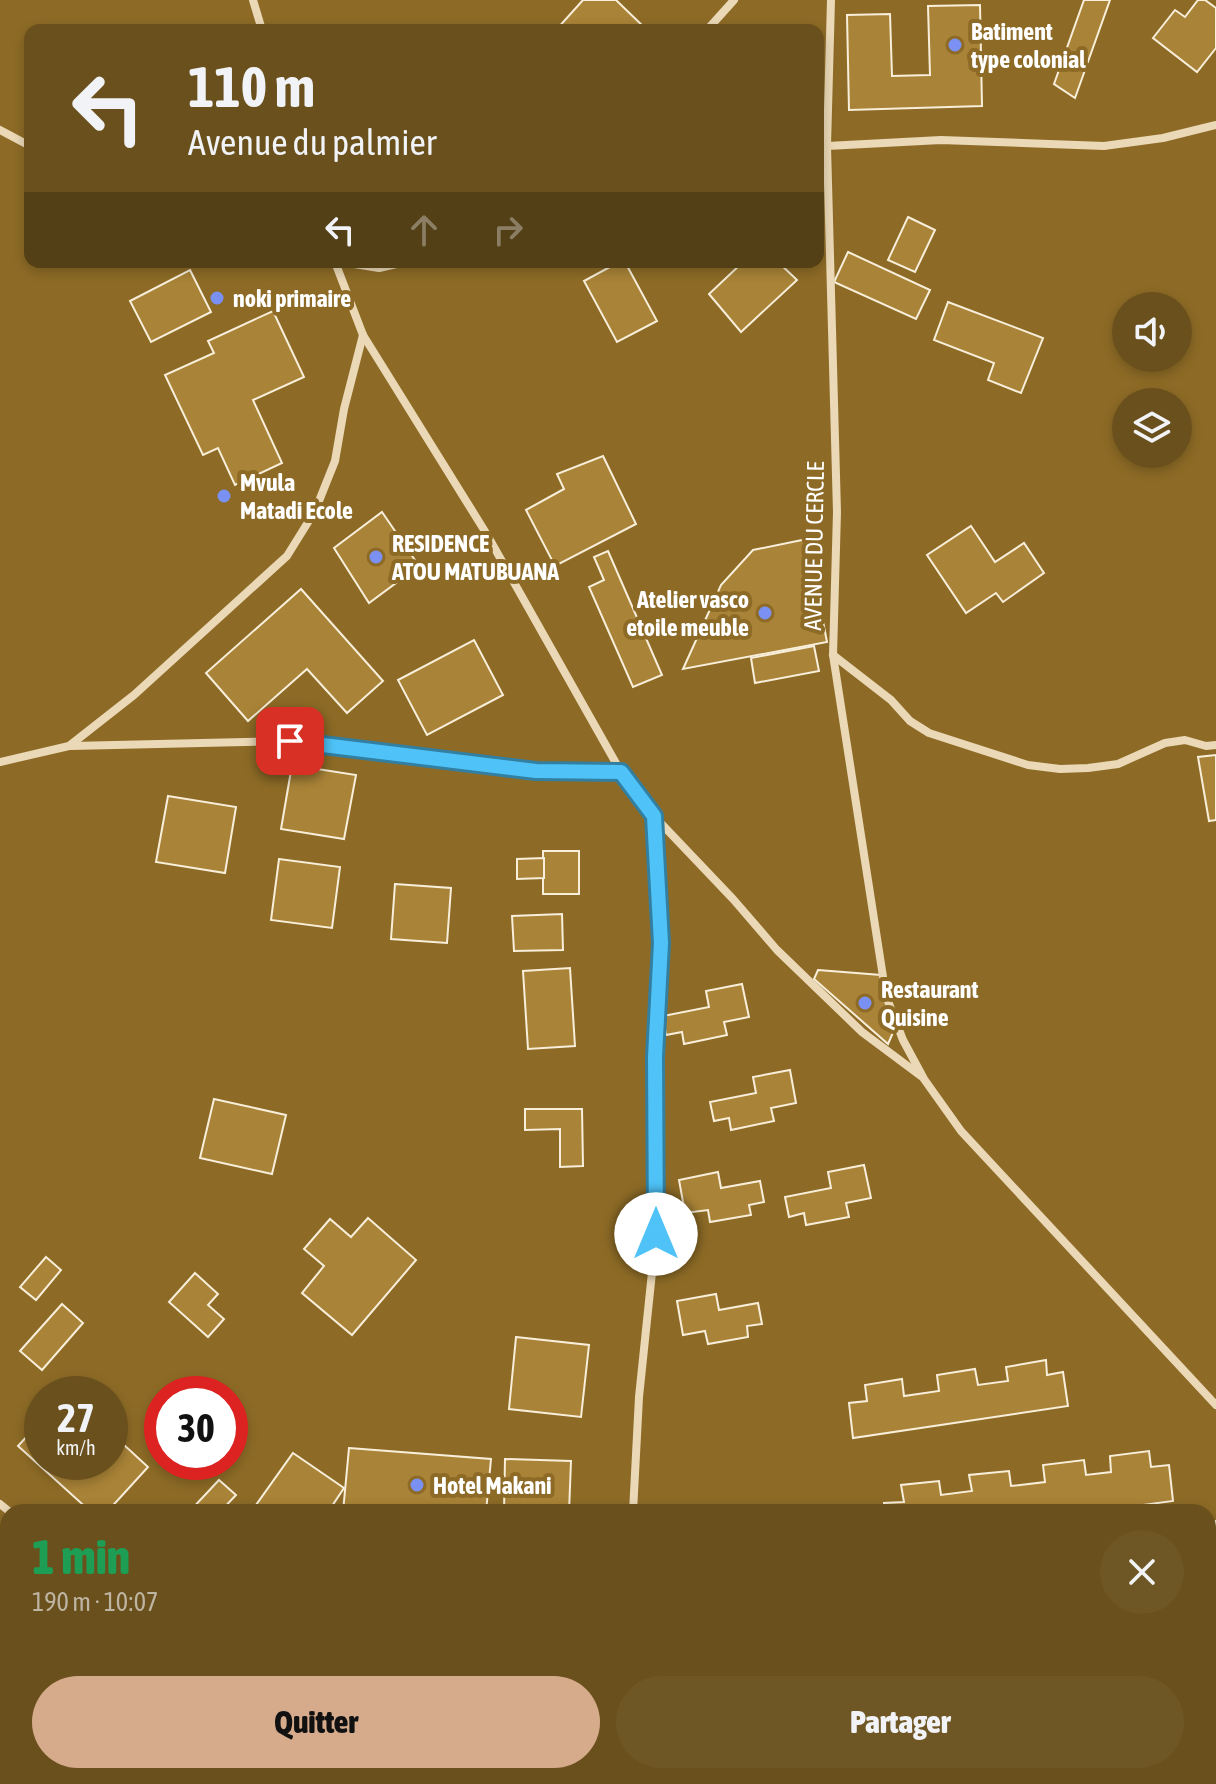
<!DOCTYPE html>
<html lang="fr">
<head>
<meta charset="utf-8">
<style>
	:root { --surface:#6a501c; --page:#6f5725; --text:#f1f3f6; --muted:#beb5a3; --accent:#d6ab8b }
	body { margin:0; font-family:"Asap Condensed",sans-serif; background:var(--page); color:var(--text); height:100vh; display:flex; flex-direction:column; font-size:30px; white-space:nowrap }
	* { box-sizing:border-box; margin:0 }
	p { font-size:26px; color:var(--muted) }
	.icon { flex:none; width:44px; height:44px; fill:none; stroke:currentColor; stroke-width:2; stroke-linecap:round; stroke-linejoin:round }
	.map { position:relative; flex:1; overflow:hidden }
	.side { position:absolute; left:0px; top:1504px; width:1216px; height:280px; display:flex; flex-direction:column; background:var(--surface); border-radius:24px 24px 0 0; box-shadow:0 4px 12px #0003 }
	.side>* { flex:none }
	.hud { position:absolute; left:24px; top:24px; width:800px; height:244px; border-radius:16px; box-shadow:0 4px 12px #0003; background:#6a501c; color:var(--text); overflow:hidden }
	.fabs { position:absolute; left:1112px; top:292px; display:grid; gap:16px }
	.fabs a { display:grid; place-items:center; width:80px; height:80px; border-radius:50%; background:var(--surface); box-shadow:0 4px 12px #0003; font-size:40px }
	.speed { position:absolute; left:24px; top:1376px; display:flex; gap:16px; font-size:40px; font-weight:700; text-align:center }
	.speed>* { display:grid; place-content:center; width:104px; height:104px; border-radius:50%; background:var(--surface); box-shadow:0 4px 12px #0003; line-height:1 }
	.speed small { font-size:20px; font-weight:400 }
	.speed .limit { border:12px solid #d22; background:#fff; color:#111 }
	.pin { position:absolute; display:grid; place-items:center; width:68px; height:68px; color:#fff; margin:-34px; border-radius:16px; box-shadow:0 4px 12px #0006 }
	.me { position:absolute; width:88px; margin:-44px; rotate:0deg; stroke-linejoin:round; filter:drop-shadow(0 0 6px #0008) }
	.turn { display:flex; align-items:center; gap:28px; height:168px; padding:0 32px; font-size:36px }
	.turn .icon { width:104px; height:104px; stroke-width:2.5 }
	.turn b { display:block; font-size:56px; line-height:68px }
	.lanes { display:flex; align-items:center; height:76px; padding:0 32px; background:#0003; justify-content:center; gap:40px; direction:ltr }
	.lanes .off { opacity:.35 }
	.round { display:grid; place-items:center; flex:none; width:84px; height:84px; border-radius:42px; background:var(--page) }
	.summary { display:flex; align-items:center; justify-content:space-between; height:136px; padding:0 32px }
	h1 { font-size:48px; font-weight:800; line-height:60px; color:#1e9e55 }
	.action { display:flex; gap:16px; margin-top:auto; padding:16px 32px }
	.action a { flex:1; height:92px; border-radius:48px; background:var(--accent); color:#111; font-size:32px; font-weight:800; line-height:92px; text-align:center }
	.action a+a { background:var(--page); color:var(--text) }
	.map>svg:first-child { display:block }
	.building { fill:#a98337; stroke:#f8eeda; stroke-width:2 }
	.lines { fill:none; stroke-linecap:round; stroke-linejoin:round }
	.minor { stroke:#ead8b6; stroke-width:8 }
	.route-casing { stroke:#337fa1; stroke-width:20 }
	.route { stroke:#4fc3f7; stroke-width:14 }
	.poi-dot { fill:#7b90f3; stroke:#8d6b26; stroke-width:3 }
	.labels { text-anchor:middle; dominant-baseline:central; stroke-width:8; stroke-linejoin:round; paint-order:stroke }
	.poi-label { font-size:24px; font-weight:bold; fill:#fff; stroke:#8d6b26; text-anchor:start }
	.street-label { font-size:24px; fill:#fff; stroke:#8d6b26 }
</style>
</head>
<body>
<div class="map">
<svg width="1216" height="1784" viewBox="0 0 1216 1784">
	<rect width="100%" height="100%" fill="#8d6b26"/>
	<g class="building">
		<path d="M583 0H616L647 30H556Z"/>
		<path d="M1084 0H1110L1075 98 1054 84Z"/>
		<path d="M1198 0H1205L1216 8V48L1197 72 1153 38 1175 10 1185 17Z"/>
		<path d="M980 5 982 106 849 110 847 15 890 14 892 76 930 75 928 6Z"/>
		<path d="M908 217 935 230 915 272 888 260Z"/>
		<path d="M848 252 930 290 916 319 834 282Z"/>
		<path d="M619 262H625L657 321 617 342 584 281Z"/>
		<path d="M743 262H778L797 280 741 332 709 294Z"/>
		<path d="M190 270 211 312 151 342 130 301Z"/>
		<path d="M948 302 1043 338 1021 393 988 380 994 363 934 340Z"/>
		<path d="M273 311 304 377 253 400 282 463 235 485 218 448 203 455 165 375 214 353 208 341Z"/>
		<path d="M603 456 636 524 555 566 526 510 564 489 557 474Z"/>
		<path d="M382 512 419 566 369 603 334 548Z"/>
		<path d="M971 526 995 562 1024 543 1044 573 1003 602 996 593 966 613 927 555Z"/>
		<path d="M807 539 827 642 683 669 721 585 753 550Z"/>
		<path d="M608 551 662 675 633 687 589 587 604 580 594 557Z"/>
		<path d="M301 589 383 681 347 713 307 669 248 721 206 673Z"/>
		<path d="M474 640 503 695 427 735 398 680Z"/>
		<path d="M814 646 819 671 755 683 751 658Z"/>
		<path d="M1216 755V820L1209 821 1198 757Z"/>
		<path d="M292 765 356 775 344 839 281 829Z"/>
		<path d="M168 796 236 807 225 873 156 862Z"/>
		<rect x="543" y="851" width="36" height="43"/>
		<path d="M544 858V878L517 879V859Z"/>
		<path d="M279 859 340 867 332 928 271 920Z"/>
		<path d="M395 884 451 888 447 943 391 939Z"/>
		<path d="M562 914 563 950 514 951 512 916Z"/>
		<path d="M570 968 575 1046 528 1049 523 971Z"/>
		<path d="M818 970 881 975 895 1028 888 1044 814 979Z"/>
		<path d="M742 984 749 1017 724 1022 727 1035 684 1044 682 1032 666 1035 663 1016 709 1007 706 991Z"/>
		<path d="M790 1070 796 1103 771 1108 774 1121 731 1130 729 1118 714 1121 710 1102 756 1093 753 1077Z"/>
		<path d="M214 1099 286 1115 272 1174 200 1158Z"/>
		<path d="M525 1109H582L583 1166 560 1167V1129L525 1130Z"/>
		<path d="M864 1165 871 1198 846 1203 849 1217 806 1225 804 1213 789 1217 785 1197 831 1188 828 1172Z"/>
		<path d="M718 1172 721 1188 760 1181 764 1202 749 1205 751 1215 710 1222 708 1210 685 1213 679 1180Z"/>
		<path d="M368 1218 416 1260 352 1335 302 1293 324 1266 304 1249 330 1219 351 1237Z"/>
		<path d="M46 1257 61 1270 36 1300 20 1287Z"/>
		<path d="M195 1273 218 1294 208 1305 224 1319 208 1337 169 1302Z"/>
		<path d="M716 1294 719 1310 758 1303 762 1324 747 1326 748 1337 708 1344 705 1331 683 1335 677 1301Z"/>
		<path d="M62 1304 83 1323 42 1370 20 1351Z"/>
		<path d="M516 1337 589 1345 581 1417 509 1409Z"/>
		<path d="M1046 1360 1047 1375 1063 1372 1068 1406 853 1438 849 1403 867 1401 865 1385 902 1379 904 1396 939 1391 937 1375 975 1369 978 1385 1008 1381 1006 1367Z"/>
		<path d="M77 1381 91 1394H65Z"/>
		<path d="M42 1420V1462H110V1432L148 1467 107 1512H91L18 1446Z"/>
		<path d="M349 1448 491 1459 486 1512H343Z"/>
		<path d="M1149 1451 1151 1467 1169 1465 1173 1501 1091 1512H885L884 1503 904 1502 901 1485 939 1481 941 1495 972 1491 969 1475 1009 1471 1011 1486 1045 1482 1043 1465 1084 1460 1086 1475 1111 1472 1110 1456Z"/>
		<path d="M293 1453 344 1488 328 1512H251Z"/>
		<path d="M505 1459 571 1461 569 1512H504Z"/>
		<path d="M219 1480 236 1495 220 1512H189Z"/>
		<path d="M1216 1521V1586L1208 1589V1523Z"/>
		<path d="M1216 1614V1682L1208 1659V1616Z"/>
		<path d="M8 1659V1720L0 1717V1682Z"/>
		<path d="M224 1776H358L356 1784H242L224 1781Z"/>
		<path d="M408 1776H439L437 1784H407Z"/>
		<path d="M476 1776H533L532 1784H475Z"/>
		<path d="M850 1776H920L919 1784H850Z"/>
		<path d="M997 1776H1041L1040 1784H996Z"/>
	</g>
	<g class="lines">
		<g class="minor">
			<path d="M253 0 262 30"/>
			<path d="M831 0 827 146 837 512 833 655 886 996 903 1040 924 1079 961 1131 1216 1405"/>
			<path d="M707 30 734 0"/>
			<path d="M0 130 30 146"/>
			<path d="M827 146 941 140 1104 146 1163 138 1216 125"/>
			<path d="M335 262 363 335 486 533 621 772 654 816 733 899 777 950 862 1032 921 1076"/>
			<path d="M342 262 379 268 405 262"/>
			<path d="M833 655 891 700 910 721 929 733 1028 765 1060 769 1088 768 1118 764 1165 743 1185 740 1206 746 1216 745"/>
			<path d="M71 746 290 741 536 771 621 772"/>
			<path d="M0 762 69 746 134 695 287 556 315 511 335 461 344 409 363 335"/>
			<path d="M0 1504 10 1512"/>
			<path d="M633 1512 639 1397 656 1234 655 1057 661 943 654 817"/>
			<path d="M0 1560H8"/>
			<path d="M1208 1740H1216"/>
		</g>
	</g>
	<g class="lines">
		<g class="route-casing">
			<path id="route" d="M290 741 536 771 621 772 654 816 661 943 655 1057 656 1234"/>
		</g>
		<use href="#route" class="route"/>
	</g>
	<g class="poi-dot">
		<circle cx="955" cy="45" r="8"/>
		<circle cx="217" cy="298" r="8"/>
		<circle cx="224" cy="496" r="8"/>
		<circle cx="376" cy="557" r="8"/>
		<circle cx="765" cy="613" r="8"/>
		<circle cx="865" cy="1003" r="8"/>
		<circle cx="417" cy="1485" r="8"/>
	</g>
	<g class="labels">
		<g class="poi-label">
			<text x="971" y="31">Batiment<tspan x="971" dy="28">type colonial</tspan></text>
			<text x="233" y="298">noki primaire</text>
			<text x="240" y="482">Mvula<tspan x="240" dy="28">Matadi Ecole</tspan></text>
			<text x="392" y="543">RESIDENCE<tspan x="392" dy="28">ATOU MATUBUANA</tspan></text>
			<text x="749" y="599" text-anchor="end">Atelier vasco<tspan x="749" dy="28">etoile meuble</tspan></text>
			<text x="881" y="989">Restaurant<tspan x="881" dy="28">Quisine</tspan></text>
			<text x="433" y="1485">Hotel Makani</text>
		</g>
		<g class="street-label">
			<text transform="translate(814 546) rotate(-89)">AVENUE DU CERCLE</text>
		</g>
	</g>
</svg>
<div class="fabs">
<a><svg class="icon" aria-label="sound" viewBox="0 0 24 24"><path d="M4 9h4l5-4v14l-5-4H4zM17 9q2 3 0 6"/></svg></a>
<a><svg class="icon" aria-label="layers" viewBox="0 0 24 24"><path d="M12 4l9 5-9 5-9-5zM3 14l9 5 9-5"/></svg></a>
</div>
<div class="speed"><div>27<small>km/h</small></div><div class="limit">30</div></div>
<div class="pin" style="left:290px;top:741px;background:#d93025"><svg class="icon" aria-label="arrive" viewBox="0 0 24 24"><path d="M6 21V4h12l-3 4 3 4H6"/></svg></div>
<svg class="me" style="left:656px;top:1234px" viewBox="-20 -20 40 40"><circle r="19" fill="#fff"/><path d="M0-13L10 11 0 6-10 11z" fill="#4fc3f7"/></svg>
<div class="hud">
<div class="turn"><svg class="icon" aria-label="left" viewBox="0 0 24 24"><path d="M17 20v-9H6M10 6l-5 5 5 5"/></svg><div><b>110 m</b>Avenue du palmier</div></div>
<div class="lanes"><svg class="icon" aria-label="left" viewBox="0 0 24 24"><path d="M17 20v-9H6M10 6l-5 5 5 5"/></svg><svg class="icon off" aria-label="ahead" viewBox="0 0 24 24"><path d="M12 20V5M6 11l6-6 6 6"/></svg><svg class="icon off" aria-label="right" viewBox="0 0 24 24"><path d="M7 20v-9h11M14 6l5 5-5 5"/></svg></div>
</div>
<section class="side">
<div class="summary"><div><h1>1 min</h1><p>190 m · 10:07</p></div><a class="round"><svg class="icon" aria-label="close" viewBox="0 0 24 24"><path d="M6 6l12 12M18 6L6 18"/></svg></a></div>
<div class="action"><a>Quitter</a><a>Partager</a></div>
</section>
</div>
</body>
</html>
